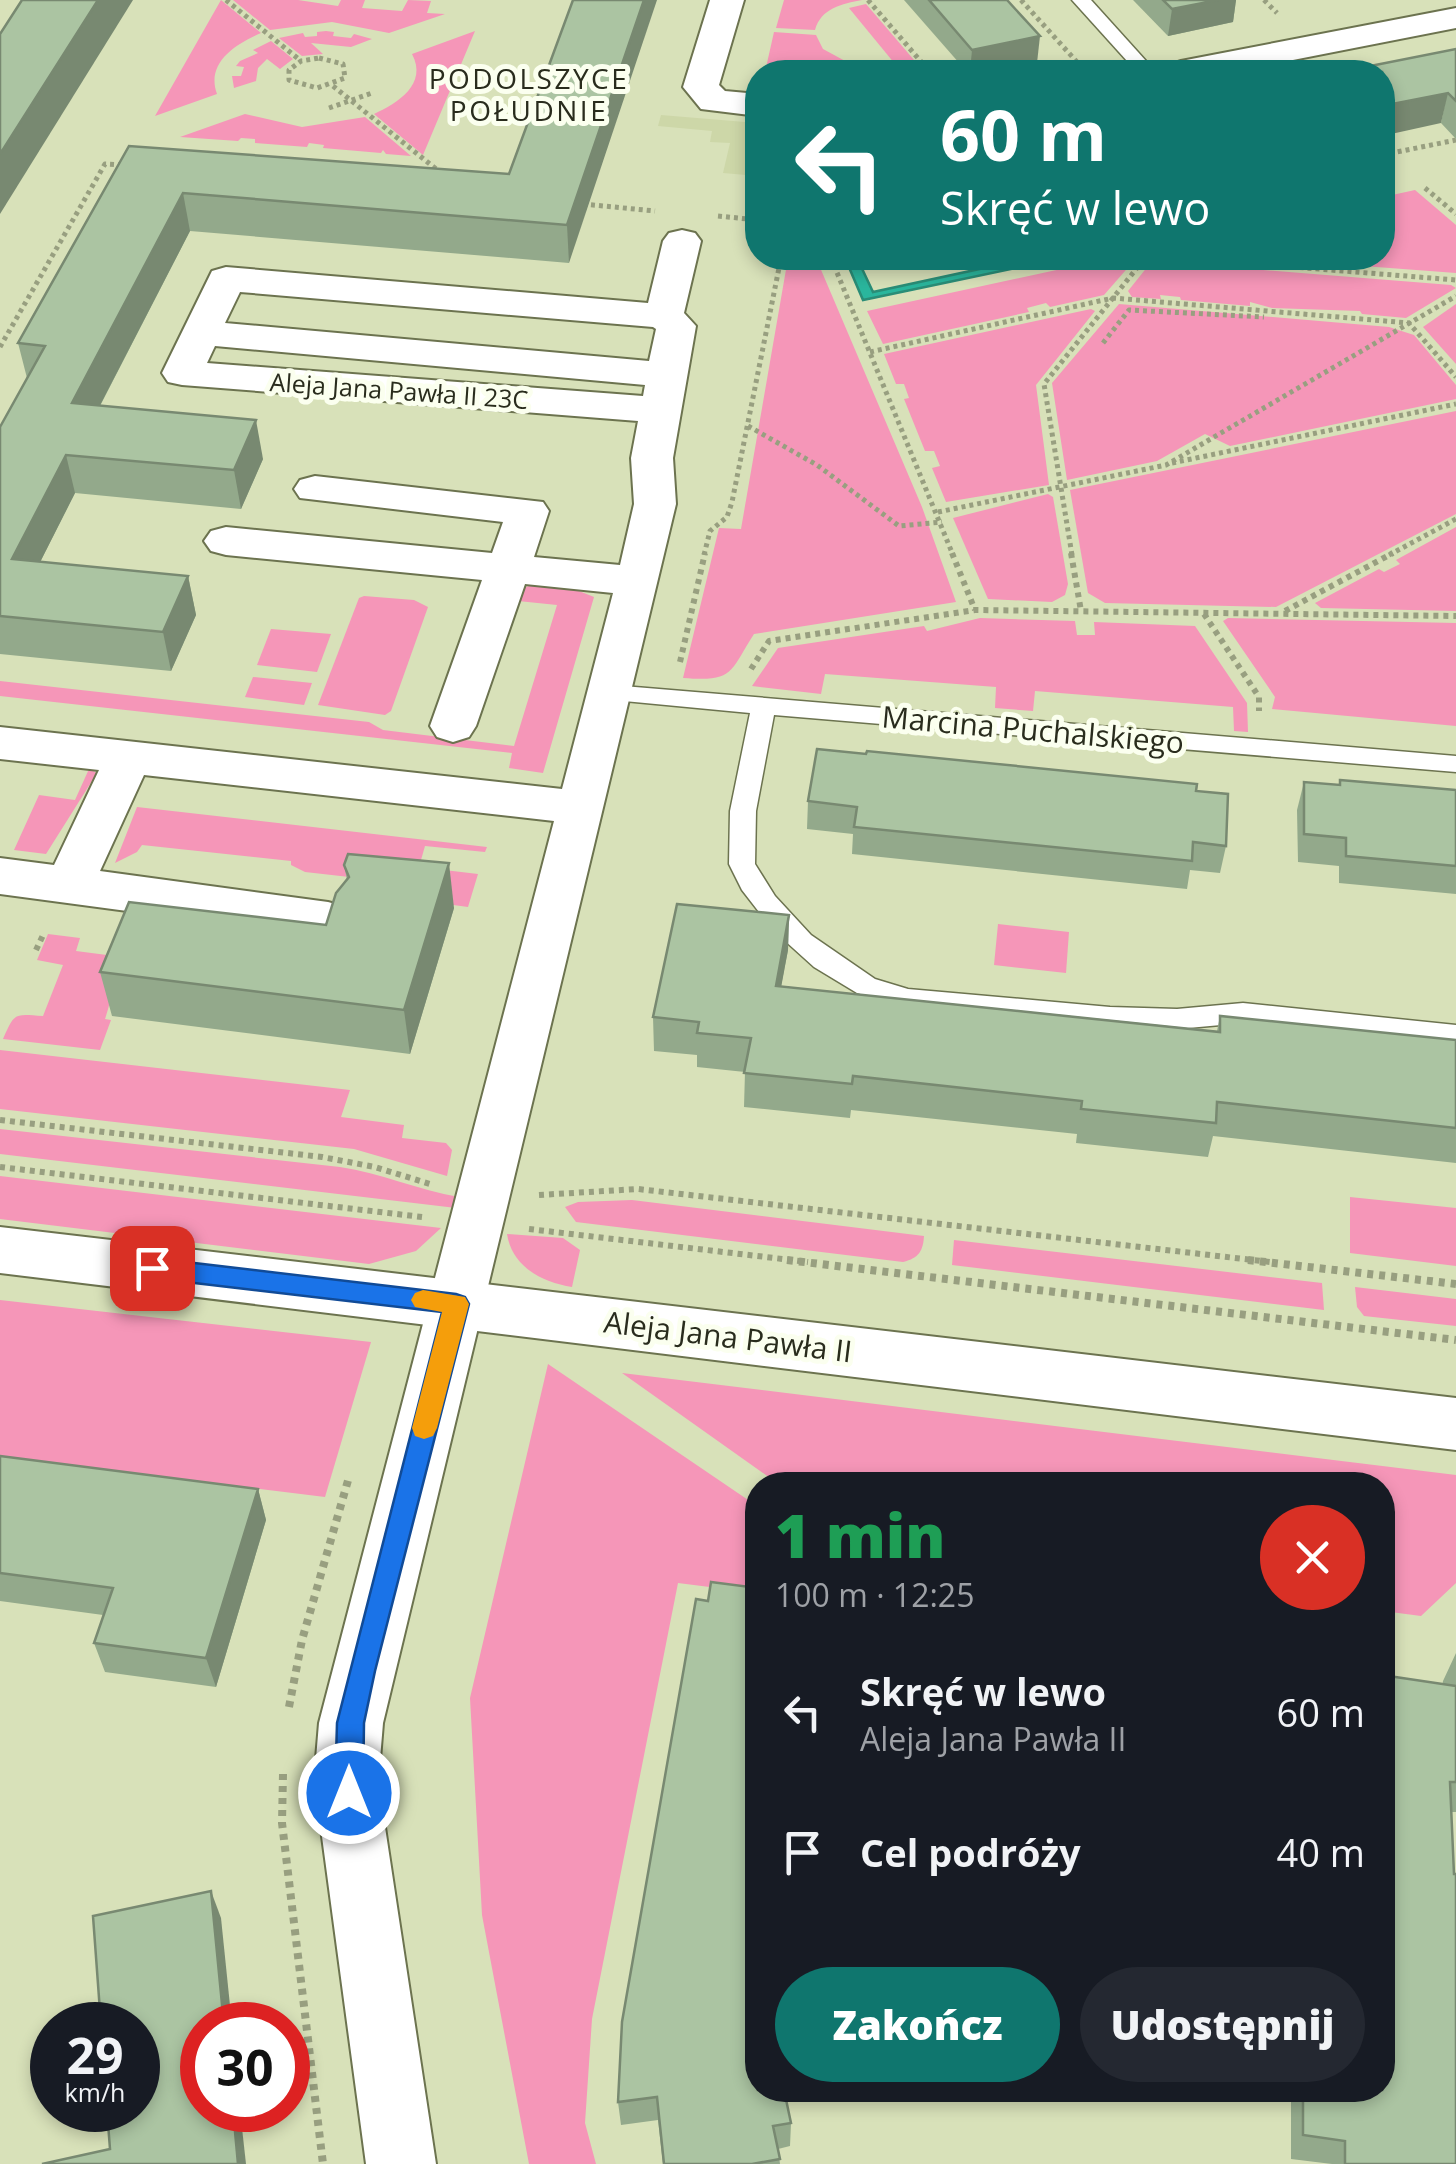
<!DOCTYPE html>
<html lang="pl">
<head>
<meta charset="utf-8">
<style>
	:root { --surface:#171b24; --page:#242831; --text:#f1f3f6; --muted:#9ea1a6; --accent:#0f766e }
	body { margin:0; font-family:"Open Sans",sans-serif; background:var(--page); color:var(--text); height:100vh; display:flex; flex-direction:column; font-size:38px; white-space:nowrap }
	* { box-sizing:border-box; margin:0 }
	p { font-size:32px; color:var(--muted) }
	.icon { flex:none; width:55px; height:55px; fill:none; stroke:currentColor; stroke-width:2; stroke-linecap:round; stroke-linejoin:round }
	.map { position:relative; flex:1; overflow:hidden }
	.drawer { position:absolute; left:745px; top:1472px; width:650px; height:630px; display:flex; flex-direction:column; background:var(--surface); border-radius:40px; box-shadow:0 5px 15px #0003 }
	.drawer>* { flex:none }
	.banner { position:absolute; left:745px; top:60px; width:650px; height:210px; border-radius:40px; box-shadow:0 5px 15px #0003; background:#0f766e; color:#fff; overflow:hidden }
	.speed { position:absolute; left:30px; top:2002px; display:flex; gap:20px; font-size:50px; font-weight:700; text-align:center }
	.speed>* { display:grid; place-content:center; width:130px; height:130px; border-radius:50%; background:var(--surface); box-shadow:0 5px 15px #0003; line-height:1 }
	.speed small { font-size:25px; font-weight:400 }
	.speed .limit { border:15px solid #d22; background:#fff; color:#111 }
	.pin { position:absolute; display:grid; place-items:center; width:85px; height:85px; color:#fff; margin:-42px; border-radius:20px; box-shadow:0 5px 15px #0006 }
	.me { position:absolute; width:110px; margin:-55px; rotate:0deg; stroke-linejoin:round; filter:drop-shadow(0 0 8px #0008) }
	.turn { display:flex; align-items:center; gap:35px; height:210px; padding:0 30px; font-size:45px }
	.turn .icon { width:130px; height:130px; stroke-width:2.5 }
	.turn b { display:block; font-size:70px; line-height:85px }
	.round { display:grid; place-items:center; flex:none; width:105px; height:105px; border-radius:52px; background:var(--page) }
	.overview { display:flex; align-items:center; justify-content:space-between; height:170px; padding:0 30px }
	h1 { font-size:60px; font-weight:800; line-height:75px; color:#1e9e55 }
	.button { display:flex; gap:20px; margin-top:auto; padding:20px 30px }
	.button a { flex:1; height:115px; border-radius:60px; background:var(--accent); color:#fff; font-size:40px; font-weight:800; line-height:115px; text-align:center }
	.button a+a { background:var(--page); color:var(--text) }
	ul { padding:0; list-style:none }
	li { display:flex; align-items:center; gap:30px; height:140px; padding:0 30px }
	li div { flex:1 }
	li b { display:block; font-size:38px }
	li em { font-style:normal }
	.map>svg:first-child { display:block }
	.built { fill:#cdd7a8 }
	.green { fill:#f596b8 }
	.water { fill:#2ab69d; stroke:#2a8d77; stroke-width:2.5 }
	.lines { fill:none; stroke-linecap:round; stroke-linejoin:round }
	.service-casing { stroke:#6c734f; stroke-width:3 }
	.minor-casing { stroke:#6c734f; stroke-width:4 }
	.tertiary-casing { stroke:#6c734f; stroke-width:4 }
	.path-far2 { stroke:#989f80; stroke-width:5; stroke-dasharray:4 4; stroke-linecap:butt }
	.path-far1 { stroke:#989f80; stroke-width:6; stroke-dasharray:5 5; stroke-linecap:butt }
	.path { stroke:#989f80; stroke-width:8; stroke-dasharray:6 6; stroke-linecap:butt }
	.service { fill:#fff; fill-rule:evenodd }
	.minor { fill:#fff; fill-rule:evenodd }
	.tertiary { fill:#fff; fill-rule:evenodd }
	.wall { fill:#93a98b }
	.shaded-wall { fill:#788971 }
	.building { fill:#abc4a2; stroke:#788971; stroke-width:2.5 }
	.route { fill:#1a73e8; stroke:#114b97; stroke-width:2.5 }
	.slow { fill:#f59e0b }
	.labels { text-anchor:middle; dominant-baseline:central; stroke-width:10; stroke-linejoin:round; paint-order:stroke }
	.far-street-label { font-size:25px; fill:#292c1d; stroke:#fbffef }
	.far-neighbourhood-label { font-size:28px; letter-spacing:2.5px; fill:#292c1d; stroke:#fbffef }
	.street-label { font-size:30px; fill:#292c1d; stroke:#fbffef }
</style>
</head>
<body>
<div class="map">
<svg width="1456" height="2164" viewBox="0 0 1456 2164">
	<rect width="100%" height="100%" fill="#d8e1b9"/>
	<path class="built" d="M661 115 757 123V176L723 173 730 143 710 142 712 131 658 126Z"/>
	<g class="green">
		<path d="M221 0 261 33C233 45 206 64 217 94L155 116Z"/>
		<path d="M233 0H298L338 6 341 0H365L362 8 402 11 408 0 431 1 427 13 445 14 389 33 332 22 270 30Z"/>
		<path d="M784 0H862C842 4 821 8 815 30L776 28Z"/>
		<path d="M866 4 914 60 895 64 849 8Z"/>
		<path d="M326 31 334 32 333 36 351 38 354 34 372 39 351 47 311 43 323 54 302 56 279 38 303 33 305 37 317 36V32Z"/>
		<path d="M475 31 423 155 374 114C398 103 428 84 412 54Z"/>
		<path d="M774 32 816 35 823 49 847 62 845 72H765Z"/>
		<path d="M271 41 293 59 280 69 267 59 258 68 256 81 234 88 232 76H241L244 67 236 66 240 61 258 53 253 50Z"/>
		<path d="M245 114 302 127 365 117 411 156 386 154 383 150 381 153 323 148 324 145 309 143 307 147 255 143V139L241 138 238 141 180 137Z"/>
		<path d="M1415 190 1456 225V273L1256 258H1382L1383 197Z"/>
		<path d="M788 258H816L922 507 956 602 754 634C729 673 734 682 683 678L719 528 741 529Z"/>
		<path d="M1112 258 1129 259 1132 263 1104 295 1050 307 1046 303 1027 308 1029 312 883 344 867 311Z"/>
		<path d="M1152 261 1451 285 1456 288 1406 318 1362 314 1360 311 1272 308 1250 302V306L1181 300 1180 297 1160 295 1161 299 1132 297 1128 291Z"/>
		<path d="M1119 304 1389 327 1414 335 1456 385V399L1230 446 1205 434 1157 461 1067 480 1052 383Z"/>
		<path d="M1456 304V364L1423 327Z"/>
		<path d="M1091 309 1095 311 1036 385 1049 485 946 502 932 468 940 466 934 451H925L904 399 909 398 904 384H896L884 354Z"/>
		<path d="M1456 411V514L1276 607 1105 603 1088 593 1070 490Z"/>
		<path d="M1048 494 1053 497 1068 584 1065 595 1052 602 988 599 953 518Z"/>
		<path d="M1456 527V611L1321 608 1315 603 1379 569 1384 572 1400 564 1396 560Z"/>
		<path d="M533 584 574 589 594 597 543 773 509 768 512 753 0 696V681L369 722 383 730 514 746 557 605 518 601 522 589Z"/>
		<path d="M364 596 414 600 428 607 391 711 385 715 318 705 359 598Z"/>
		<path d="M980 618 1075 621 1077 635H1095L1094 622 1195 626 1247 703 1248 732 1234 731 1233 707 1035 691 1033 711 995 708 996 687 825 674 821 694 752 686 778 648 924 626 927 631Z"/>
		<path d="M1228 618 1456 623V726L1272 709 1275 697 1223 621Z"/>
		<path d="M271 629 331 634 317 672 257 665Z"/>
		<path d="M253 677 312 683 304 705 245 697Z"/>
		<path d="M89 769 97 773 46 854 14 850 39 795 75 800Z"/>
		<path d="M137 807 487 847 485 852 425 846 419 867 478 874 468 907 417 900 367 879 305 872 291 865V861L142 845 137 852 115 863Z"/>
		<path d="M998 924 1069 932 1066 973 994 965Z"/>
		<path d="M48 934 80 938 76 951 130 958C112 973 113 998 105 1019L111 1020 100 1050 3 1039C15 1012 14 1014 43 1016L63 965 37 960Z"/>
		<path d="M0 1050 350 1090 341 1117 404 1125 402 1138 446 1143 452 1150 447 1176 354 1149 0 1109Z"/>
		<path d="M0 1129 340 1167C381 1173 418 1190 459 1197L456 1208 0 1154Z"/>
		<path d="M0 1176 441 1228 416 1251 369 1264 0 1219Z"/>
		<path d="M1350 1197 1456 1208V1266L1350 1253Z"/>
		<path d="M632 1200 924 1236C923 1251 919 1258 903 1262L576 1222 565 1207 578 1202Z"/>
		<path d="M507 1234 563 1238 580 1250 572 1287C542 1282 512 1267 507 1234Z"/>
		<path d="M954 1240 1322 1283 1324 1310 952 1265Z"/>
		<path d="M1355 1287 1456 1299V1326L1364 1316 1357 1307Z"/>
		<path d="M0 1300 371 1342 325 1497 0 1457Z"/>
		<path d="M548 1364 757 1506V1593L678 1583 592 2019 585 2123 596 2164H529L482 1915 470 1698Z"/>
		<path d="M622 1373 1456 1475V1583L1421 1616 1383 1611 1382 1485H780Z"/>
	</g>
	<path class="water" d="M845 258H857L873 292 1012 262 1016 268 863 300Z"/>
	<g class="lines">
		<g class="service-casing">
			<g id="service">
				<path d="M1072 0H1091L1156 72H1137Z"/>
				<path d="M611 685 1456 756V772L774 715 756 811 755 864 775 896 811 935 875 979 908 989 1110 1007 1177 1009 1243 1003 1456 1025V1045L1243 1023 1177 1029 1077 1025 908 1008 857 993 814 967 773 930 742 890 729 864 730 811 750 713 603 699 599 693Z"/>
			</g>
		</g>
		<g class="minor-casing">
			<g id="minor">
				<path d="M710 0H744L719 85 725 91 758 94V116L701 109 683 87Z"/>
				<path d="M1456 8V28L1232 72H1163L1169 65 1181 61Z"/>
				<path d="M682 230 695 233 701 241 684 313 696 326 673 458 676 504 383 1723 379 1771 383 1814 436 2164H366L319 1814 315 1771 319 1723 554 821 144 775 100 871 328 902 346 907 353 920 346 933 328 938 0 894V858L54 865 99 770 0 759V727L562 789 613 593 525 584 476 726 469 737 453 742 437 737 430 726 482 580 226 555 211 551 204 541 211 531 226 527 492 553 503 522 300 498 294 489 300 480 315 476 543 502 549 511 534 557 620 565 634 504 631 458 638 421 182 385 168 382 162 373 212 271 226 267 648 303 663 241 669 233ZM240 292 653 327 656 329 649 361 225 323ZM215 346 645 385 643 396 207 363Z"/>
			</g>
		</g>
		<g class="tertiary-casing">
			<path id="tertiary" d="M0 1227 1456 1398V1450L0 1273Z"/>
		</g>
		<g class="path-far2">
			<path d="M226 0 301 61"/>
			<path d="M868 0 930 72"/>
			<path d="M1021 0 1086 72"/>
			<path d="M1264 0 1277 13"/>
			<path d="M319 58 343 64 345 78 317 88 289 80V70L301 61Z"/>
			<path d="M333 86 441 173"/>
			<path d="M329 108 372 93"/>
			<path d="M1382 155 1456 140"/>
			<path d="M1425 188 1456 214"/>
			<path d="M583 204 655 211"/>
			<path d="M718 216 758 220"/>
			<path d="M831 258 953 555"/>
			<path d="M1180 258 1456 280"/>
			<path d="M1103 343 1129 310 1264 317"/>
			<path d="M0 347 105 164 122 165"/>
			<path d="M870 352 1113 298 1409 323 1456 377"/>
			<path d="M748 426 817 465 899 526 942 522"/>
			<path d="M1172 463 1456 404"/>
			<path d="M938 512 1166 465 1456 296"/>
			<path d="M704 555 710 531 727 517 732 502 781 258"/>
			<path d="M1072 555 1044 384 1145 258"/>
			<path d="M1389 555 1456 519"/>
		</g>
		<g class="path-far1">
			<path d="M952 553 975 610"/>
			<path d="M1071 553 1081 611"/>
			<path d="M1285 611 1393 553"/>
			<path d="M1204 614 1259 697V711"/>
			<path d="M680 662 705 553"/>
			<path d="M751 669 769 641 975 610 1456 616"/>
			<path d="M36 950 44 933"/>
			<path d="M0 1120 322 1157 375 1167 433 1185"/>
			<path d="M0 1167 422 1217"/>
			<path d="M539 1195 638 1189 1270 1262"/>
			<path d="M529 1229 808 1262"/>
		</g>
		<g class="path">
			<path d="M787 1260 1456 1340"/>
			<path d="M1248 1260 1456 1284"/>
			<path d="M289 1707 302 1640 349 1477"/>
			<path d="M283 1774 282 1823 323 2164"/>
		</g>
		<use href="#service" class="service"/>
		<use href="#minor" class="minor"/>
		<use href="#tertiary" class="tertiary"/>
	</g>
	<g class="wall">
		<path d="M573 0 569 263 190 231 100 406 263 459 241 509 75 493 40 562 188 576 196 615 171 671 0 654V427L27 378 18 343 129 146 509 174Z"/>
		<path d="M904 0H1007L1037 63 989 72H967Z"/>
		<path d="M1133 0H1236L1233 22 1168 36Z"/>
		<path d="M1456 49V139L1441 123Z"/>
		<path d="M1340 780 1456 790V894L1339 883V866L1298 862 1297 810 1304 782 1339 785Z"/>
		<path d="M1196 791 1226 846 1220 873 1190 870 1187 889 852 854 853 834 807 829 808 801Z"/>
		<path d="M344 865 454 908 410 1054 112 1016 100 972 326 925 347 880Z"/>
		<path d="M789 915 788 950 781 986 1217 1031 1220 1016 1456 1040V1163L1213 1136 1208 1157 1076 1143 1077 1134 851 1110 850 1118 744 1107 745 1072 697 1067V1055L654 1051 653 1017Z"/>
		<path d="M0 1456 258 1489 266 1520 216 1687 105 1672 94 1643 103 1615 0 1601Z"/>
		<path d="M708 1601 758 2090 791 2123 790 2146 778 2149 780 2164H663L658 2120 621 2125 618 2102Z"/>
		<path d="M1456 1653V1812H1451L1456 2164H1332L1291 2159V2090H1382L1443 1681Z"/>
	</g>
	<g class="shaded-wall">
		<path d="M98 0H133L0 214V154Z"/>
		<path d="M644 0H657L569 263 567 225Z"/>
		<path d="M1218 0H1236L1233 22 1168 36 1172 9Z"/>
		<path d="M1040 36 1037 63 989 72H970L972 50Z"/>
		<path d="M1448 93 1441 123 1382 136V106Z"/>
		<path d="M183 193 190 231 81 442 72 403Z"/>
		<path d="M256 420 263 459 241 509 234 470Z"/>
		<path d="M66 455 75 493 22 598 12 559Z"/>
		<path d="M188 576 196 615 171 671 163 632Z"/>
		<path d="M449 863 454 908 410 1054 404 1010Z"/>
		<path d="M789 915 788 950 775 1020 776 986Z"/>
		<path d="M258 1489 266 1520 216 1687 206 1658Z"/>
		<path d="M211 1891 221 1918 232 2025H224Z"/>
		<path d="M233 2110H240L246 2164H238Z"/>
	</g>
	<g class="building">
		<path d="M22 0H98L0 154V34Z"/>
		<path d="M573 0H644L567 225 183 193 72 403 256 420 234 470 66 455 12 559 188 576 163 632 0 616V427L45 346 18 343 129 146 509 174Z"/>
		<path d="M929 0H1007L1040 36 972 50Z"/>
		<path d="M1163 0H1218L1172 9Z"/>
		<path d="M1456 49V101L1448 93 1382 106V72H1340Z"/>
		<path d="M817 749 866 754 867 751 1197 784 1196 791 1228 794 1226 846 1193 842 1192 861 854 827 857 807 808 801Z"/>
		<path d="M1340 780 1456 790V866L1346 856V838L1304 834V782L1340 785Z"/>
		<path d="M348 854 449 863 404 1010 100 972 129 902 326 925 336 893 349 877 344 865Z"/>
		<path d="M677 904 789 915 776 986 1220 1032V1016L1456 1040V1128L1217 1102 1216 1123 1081 1109 1082 1101 853 1076 852 1084 744 1073 751 1038 697 1033 699 1022 653 1017Z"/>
		<path d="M0 1456 258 1489 206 1658 94 1643 113 1588 0 1573Z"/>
		<path d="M711 1582 758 1588V2090H784L791 2123 773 2126 780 2159 752 2164H664L657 2097 618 2102 622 2022 696 1599 708 1601Z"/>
		<path d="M1382 1675 1456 1686V1782H1450L1454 1874H1456V2164H1345V2141L1303 2135V2090H1382Z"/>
		<path d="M211 1891 224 2025H202V2110H233L238 2164H42L110 2149 107 2110H138V2025H101L93 1916Z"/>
	</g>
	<path class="route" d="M152 1258 456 1294 465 1297 469 1304 375 1671 364 1723 363 1793 359 1802 349 1806 339 1802 335 1793 337 1723 442 1312 152 1278 144 1275 140 1268 144 1261Z"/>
	<path class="slow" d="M423 1290 465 1297 469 1304 437 1428 433 1436 424 1439 415 1436 412 1428 442 1312 415 1307 411 1300 415 1293Z"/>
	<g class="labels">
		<g class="far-street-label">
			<text transform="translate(399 390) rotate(4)">Aleja Jana Pawła II 23C</text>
		</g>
		<g class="far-neighbourhood-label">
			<text x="529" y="78">PODOLSZYCE<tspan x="529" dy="32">POŁUDNIE</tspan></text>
		</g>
		<g class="street-label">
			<text transform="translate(1033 729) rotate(5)">Marcina Puchalskiego</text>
			<text transform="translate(728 1336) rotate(7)">Aleja Jana Pawła II</text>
		</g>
	</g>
</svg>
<div class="speed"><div>29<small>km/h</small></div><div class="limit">30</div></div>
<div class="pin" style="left:152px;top:1268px;background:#d93025"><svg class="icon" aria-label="arrive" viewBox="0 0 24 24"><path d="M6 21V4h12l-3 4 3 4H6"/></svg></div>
<svg class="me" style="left:349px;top:1793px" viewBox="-20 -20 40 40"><circle r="17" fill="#1a73e8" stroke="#fff" stroke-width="3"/><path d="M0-11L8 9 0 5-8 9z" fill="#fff"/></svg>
<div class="banner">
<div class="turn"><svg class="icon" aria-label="left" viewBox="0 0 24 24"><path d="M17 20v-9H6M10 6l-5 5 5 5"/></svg><div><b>60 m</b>Skręć w lewo</div></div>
</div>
<section class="drawer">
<div class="overview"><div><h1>1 min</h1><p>100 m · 12:25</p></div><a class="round" style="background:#d93025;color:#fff"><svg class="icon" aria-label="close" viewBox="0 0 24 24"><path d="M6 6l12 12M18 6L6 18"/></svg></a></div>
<ul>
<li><svg class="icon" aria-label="left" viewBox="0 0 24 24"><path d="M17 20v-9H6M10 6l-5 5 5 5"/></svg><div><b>Skręć w lewo</b><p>Aleja Jana Pawła II</p></div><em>60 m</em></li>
<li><svg class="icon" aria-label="arrive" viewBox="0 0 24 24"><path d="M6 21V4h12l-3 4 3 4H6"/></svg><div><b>Cel podróży</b></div><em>40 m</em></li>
</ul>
<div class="button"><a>Zakończ</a><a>Udostępnij</a></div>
</section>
</div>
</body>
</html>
